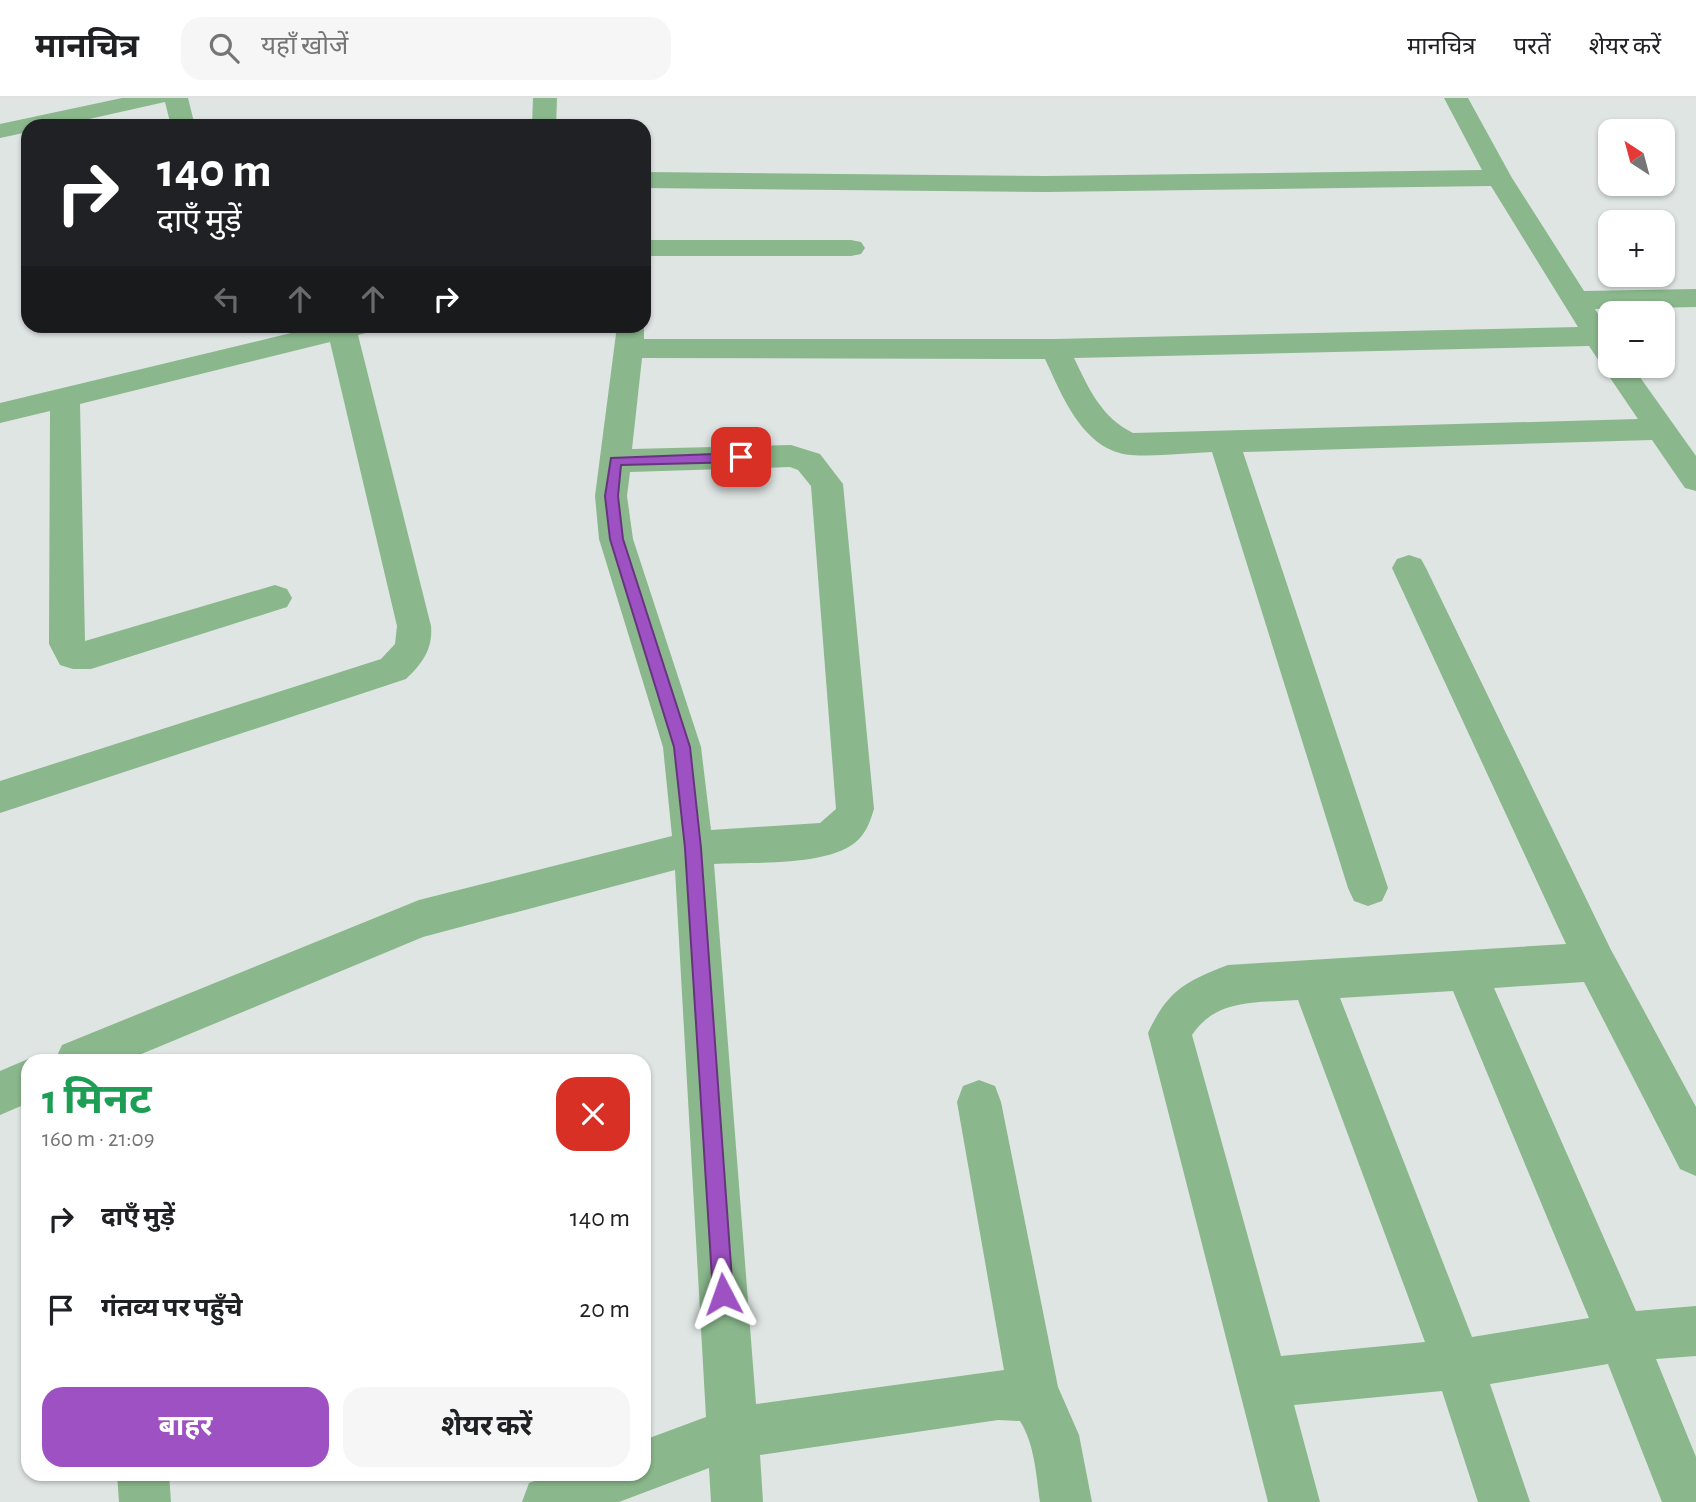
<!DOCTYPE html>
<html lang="hi">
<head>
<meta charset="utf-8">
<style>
	:root { --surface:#fff; --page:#f6f6f6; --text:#202124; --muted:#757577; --line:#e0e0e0; --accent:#9e51c2 }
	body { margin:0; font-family:"Alegreya Sans","Noto Sans Devanagari",sans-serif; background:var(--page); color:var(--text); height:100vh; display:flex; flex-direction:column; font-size:26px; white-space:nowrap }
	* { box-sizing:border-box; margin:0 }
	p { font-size:23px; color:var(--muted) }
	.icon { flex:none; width:38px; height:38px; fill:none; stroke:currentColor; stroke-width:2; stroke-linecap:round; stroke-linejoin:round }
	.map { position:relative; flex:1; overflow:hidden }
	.side { position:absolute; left:21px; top:956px; width:630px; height:427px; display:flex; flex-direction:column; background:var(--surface); border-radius:21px; box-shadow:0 2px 5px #0004 }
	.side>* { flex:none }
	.guide { position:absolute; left:21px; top:21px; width:630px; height:214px; border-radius:21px; box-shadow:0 2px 5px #0004; background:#202124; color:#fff; overflow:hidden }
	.needle { width:46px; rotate:324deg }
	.tools { position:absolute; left:1598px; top:21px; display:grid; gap:14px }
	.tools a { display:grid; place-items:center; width:77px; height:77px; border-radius:14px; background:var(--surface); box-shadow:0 2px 5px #0004; font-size:35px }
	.pin { position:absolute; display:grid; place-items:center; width:60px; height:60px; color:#fff; margin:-30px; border-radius:14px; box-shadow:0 4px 10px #0006 }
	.me { position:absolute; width:77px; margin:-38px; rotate:356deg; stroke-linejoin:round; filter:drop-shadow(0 0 5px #0008) }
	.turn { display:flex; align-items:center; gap:24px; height:147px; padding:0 21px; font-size:32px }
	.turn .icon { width:91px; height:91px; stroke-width:2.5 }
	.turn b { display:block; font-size:49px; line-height:60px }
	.lanes { display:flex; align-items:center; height:66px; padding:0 21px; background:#0003; justify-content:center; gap:35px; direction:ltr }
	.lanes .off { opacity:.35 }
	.round { display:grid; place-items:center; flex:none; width:74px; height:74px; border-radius:21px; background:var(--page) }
	.overview { display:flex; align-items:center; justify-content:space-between; height:119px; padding:0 21px }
	h1 { font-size:42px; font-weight:700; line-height:52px; color:#1e9e55 }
	.primary-button { display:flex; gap:14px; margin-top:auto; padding:14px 21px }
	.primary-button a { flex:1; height:80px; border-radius:21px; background:var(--accent); color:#fff; font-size:28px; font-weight:700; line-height:80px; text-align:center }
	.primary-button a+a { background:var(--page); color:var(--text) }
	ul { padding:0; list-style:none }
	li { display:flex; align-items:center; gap:21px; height:91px; padding:0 21px }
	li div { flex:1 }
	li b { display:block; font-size:26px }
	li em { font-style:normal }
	header { display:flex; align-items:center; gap:42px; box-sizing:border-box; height:98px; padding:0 35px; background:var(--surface); border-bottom:2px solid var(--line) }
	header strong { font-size:33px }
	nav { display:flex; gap:38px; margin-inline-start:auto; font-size:24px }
	.search { width:490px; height:63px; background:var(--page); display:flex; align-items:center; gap:18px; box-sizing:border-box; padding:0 24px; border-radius:21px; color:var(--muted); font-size:26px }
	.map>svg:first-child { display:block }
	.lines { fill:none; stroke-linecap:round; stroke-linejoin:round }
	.minor { fill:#8ab78c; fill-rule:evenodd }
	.route { fill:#9e51c2; stroke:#67357e; stroke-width:2 }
</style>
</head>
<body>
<header>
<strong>मानचित्र</strong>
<div class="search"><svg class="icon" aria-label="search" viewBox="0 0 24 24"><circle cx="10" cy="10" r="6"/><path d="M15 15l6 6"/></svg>यहाँ खोजें</div>
<nav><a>मानचित्र</a><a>परतें</a><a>शेयर करें</a></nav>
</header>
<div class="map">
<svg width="1696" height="1404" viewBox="0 0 1696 1404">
	<rect width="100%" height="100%" fill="#dee5e3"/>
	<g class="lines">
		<g class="minor">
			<path d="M122 0H188L195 28H171L165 4 58 28H28V34L0 40V26Z"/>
			<path d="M533 0H557L556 28H532Z"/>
			<path d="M1444 0H1468L1512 80 1584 193 1696 191V209L1595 211 1610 234V268H1632L1696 358V393L1685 390 1652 342 1243 354 1388 790 1382 803 1368 808 1354 803 1348 790 1212 354C1185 355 1157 359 1131 357 1083 353 1062 297 1045 261L642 260 632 351 791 347 820 356 843 386 874 711C871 721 867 733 859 741 833 769 751 764 714 766L756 1306 1004 1272 957 1004 963 988 979 982 995 988 1001 1004 1058 1289 1079 1337 1092 1404H1040C1036 1377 1035 1347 1020 1323L998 1322 760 1357 763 1404H711L709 1370 619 1404H522L529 1385 554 1376H644V1342L706 1319 675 772 423 839 127 962H55L62 947 419 802 672 738 663 649 599 441 595 398 617 228 644 226V241H1055L1578 229 1491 88 1046 94 644 90V74L1046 78 1482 72ZM1589 248 1599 263 1604 264 1602 268 1638 321 1133 335C1101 319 1089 291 1074 260ZM790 369 798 372 811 388 836 711 820 725 711 732 701 649 633 441 627 398 630 374Z"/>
			<path d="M644 142H851L861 144 865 150 861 156 851 158H644Z"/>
			<path d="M320 228H370L366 235 358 237 431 528C433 551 422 566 406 581L0 715V683L381 561 395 546 397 528 330 244 80 306 85 543 275 487 287 491 292 500 287 509 91 571H73L60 567 49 546 50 313 0 325V305Z"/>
			<path d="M1409 457 1421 461 1426 470 1610 850 1696 1009V1078L1680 1071 1584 884 1494 890 1636 1213 1696 1208V1258L1656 1261 1696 1359V1404H1662L1608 1266 1490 1286 1530 1404H1478L1442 1293 1294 1307 1320 1404H1268L1148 935C1167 893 1186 883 1228 867L1566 846 1392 470 1397 461ZM1453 893 1589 1220 1472 1239 1340 900ZM1298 902 1425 1244 1281 1258 1192 937C1216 900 1259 905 1298 902Z"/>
			<path d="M28 961 31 962H28V1005L0 1017V973Z"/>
			<path d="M117 1376H169L171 1404H119Z"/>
		</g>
	</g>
	<path class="route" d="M741 355 747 359 741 364 621 367 618 398 623 441 690 649 701 750 733 1196 730 1203 723 1206 716 1203 713 1196 685 750 674 649 610 441 605 398 611 360Z"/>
</svg>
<div class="tools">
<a><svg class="needle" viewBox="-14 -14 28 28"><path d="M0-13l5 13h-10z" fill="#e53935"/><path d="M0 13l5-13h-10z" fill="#757577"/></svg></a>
<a>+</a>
<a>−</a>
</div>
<div class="pin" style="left:741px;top:359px;background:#d93025"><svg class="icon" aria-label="arrive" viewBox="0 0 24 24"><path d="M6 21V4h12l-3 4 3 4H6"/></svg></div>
<svg class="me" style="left:723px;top:1196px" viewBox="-20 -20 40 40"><path d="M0-17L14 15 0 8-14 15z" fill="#9e51c2" stroke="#fff" stroke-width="4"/></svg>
<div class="guide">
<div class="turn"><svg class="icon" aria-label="right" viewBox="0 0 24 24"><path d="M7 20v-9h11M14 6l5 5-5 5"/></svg><div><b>140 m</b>दाएँ मुड़ें</div></div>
<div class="lanes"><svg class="icon off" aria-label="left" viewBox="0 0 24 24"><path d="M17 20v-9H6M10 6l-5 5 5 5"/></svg><svg class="icon off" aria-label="ahead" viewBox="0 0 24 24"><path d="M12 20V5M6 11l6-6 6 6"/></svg><svg class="icon off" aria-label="ahead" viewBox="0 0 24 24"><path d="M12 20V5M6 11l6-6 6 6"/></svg><svg class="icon" aria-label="right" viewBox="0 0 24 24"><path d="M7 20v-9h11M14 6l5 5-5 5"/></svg></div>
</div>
<section class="side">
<div class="overview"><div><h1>1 मिनट</h1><p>160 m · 21:09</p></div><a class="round" style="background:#d93025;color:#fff"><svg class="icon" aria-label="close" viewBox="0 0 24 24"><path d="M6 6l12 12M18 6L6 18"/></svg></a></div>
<ul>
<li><svg class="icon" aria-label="right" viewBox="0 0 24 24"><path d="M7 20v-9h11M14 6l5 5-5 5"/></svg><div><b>दाएँ मुड़ें</b></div><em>140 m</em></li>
<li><svg class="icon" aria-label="arrive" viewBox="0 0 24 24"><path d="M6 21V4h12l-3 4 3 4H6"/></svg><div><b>गंतव्य पर पहुँचे</b></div><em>20 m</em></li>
</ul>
<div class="primary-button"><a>बाहर</a><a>शेयर करें</a></div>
</section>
</div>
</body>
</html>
